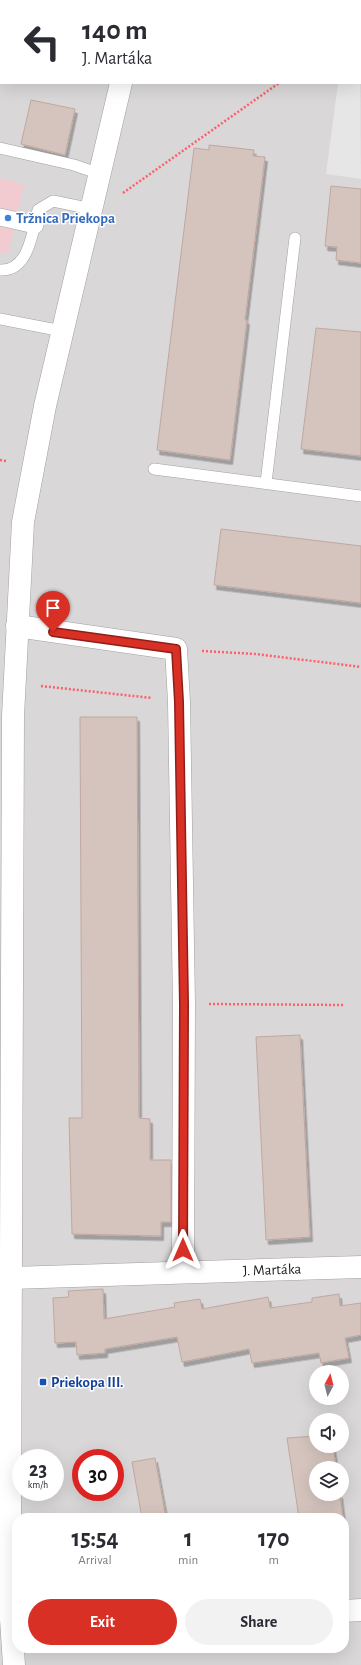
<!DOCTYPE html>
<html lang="en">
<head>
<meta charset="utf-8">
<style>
	:root { --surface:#fff; --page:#f2f2f3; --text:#2b2b33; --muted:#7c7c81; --accent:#d93025 }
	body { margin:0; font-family:"Alegreya Sans",sans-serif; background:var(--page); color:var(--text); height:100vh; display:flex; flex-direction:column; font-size:15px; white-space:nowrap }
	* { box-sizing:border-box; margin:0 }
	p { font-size:13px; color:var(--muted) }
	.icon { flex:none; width:22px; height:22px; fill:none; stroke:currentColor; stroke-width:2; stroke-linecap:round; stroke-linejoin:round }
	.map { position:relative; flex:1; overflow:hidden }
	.panel { position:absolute; left:12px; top:1513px; width:337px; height:140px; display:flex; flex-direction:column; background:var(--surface); border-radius:16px; box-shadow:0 4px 16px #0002 }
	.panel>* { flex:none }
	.hud { position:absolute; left:0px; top:0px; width:361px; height:84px; box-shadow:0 4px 16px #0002; background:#fff; color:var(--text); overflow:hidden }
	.needle { width:26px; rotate:7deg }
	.tools { position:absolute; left:309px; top:1365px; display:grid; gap:8px }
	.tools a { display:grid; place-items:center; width:40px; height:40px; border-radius:50%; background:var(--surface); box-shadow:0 4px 16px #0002; font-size:20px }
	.speed { position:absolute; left:12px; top:1449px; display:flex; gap:8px; font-size:20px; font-weight:700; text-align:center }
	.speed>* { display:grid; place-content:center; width:52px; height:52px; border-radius:50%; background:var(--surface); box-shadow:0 4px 16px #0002; line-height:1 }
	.speed small { font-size:10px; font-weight:400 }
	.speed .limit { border:6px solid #d22; background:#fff; color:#111 }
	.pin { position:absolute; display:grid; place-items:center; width:34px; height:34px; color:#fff; margin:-41px -17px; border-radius:50% 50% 50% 0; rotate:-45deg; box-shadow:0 0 4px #0007 }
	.pin .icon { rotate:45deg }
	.me { position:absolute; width:44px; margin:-22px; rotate:0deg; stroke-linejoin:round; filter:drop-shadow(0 0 3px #0008) }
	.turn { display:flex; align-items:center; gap:14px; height:84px; padding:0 16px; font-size:18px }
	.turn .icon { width:52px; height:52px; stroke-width:2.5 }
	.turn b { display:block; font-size:28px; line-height:34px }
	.eta { display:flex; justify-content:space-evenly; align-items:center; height:68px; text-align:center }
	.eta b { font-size:24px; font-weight:600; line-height:28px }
	.cta { display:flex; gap:8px; margin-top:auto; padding:8px 16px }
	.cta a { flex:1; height:46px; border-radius:24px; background:var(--accent); color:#fff; font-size:16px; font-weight:600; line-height:46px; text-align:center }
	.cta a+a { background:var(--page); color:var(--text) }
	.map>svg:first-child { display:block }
	.residential { fill:#d9d7d7; fill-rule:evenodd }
	.commercial { fill:#f1cbd0 }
	.parking { fill:#e6e6e6 }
	.building { fill:#d5c4be; stroke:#c0a89f; filter:url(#shadow) }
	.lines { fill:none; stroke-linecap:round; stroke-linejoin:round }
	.service-casing { stroke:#a1a1a1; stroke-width:12 }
	.pedestrian-casing { stroke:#a1a1a1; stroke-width:18 }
	.minor-casing { stroke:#a1a1a1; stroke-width:23 }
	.tertiary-casing { stroke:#a1a1a1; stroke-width:23 }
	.path { stroke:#ff5e6a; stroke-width:2.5; stroke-dasharray:2 2; stroke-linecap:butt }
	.service { stroke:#fff; stroke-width:11 }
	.pedestrian { stroke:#fff; stroke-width:17 }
	.minor { stroke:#fff; stroke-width:22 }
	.tertiary { stroke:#fff; stroke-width:22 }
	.route-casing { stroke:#8d1f18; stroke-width:10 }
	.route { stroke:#d93025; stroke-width:7 }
	.shop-dot { fill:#3f7fe0; stroke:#fff; stroke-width:1.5 }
	.transit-dot { fill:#1a4fb4; stroke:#fff; stroke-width:1.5 }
	.labels { text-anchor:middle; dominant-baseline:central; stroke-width:3; stroke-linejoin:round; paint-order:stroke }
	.shop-label { font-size:15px; font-weight:bold; fill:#366cbe; stroke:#fff; text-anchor:start }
	.street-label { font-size:15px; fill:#1a1a1a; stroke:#fff }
	.transit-label { font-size:15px; font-weight:bold; fill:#164399; stroke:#fff; text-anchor:start }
</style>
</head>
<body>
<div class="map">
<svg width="361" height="1665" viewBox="0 0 361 1665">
	<defs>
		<filter id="shadow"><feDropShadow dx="2.5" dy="4.5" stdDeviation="0" flood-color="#0004"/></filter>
	</defs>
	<rect width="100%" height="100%" fill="#eee6de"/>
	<path class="residential" d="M0 0H361V1665H0ZM1 1H360V83H1ZM316 1372H342V1398H316ZM316 1420H342V1446H316ZM21 1458H55V1492H21ZM81 1458H115V1492H81ZM316 1468H342V1494H316ZM17 1518H344V1648H17Z"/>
	<path class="commercial" d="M0 178 24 184 8 254 0 252Z"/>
	<path class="parking" d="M360 65 361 179 326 174 338 83H360Z"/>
	<g class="building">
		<path d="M31 100 75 109 65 155 21 144Z"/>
		<path d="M209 145 254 150 253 156 265 157 245 320H247L230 460 157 450 194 148 209 150Z"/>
		<path d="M331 186 361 189V263L336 260 337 247 325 246Z"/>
		<path d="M316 328 361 332V456L301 449Z"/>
		<path d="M221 529 361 546V603L214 585Z"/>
		<path d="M80 717H137L139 1118 150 1119V1160H171V1222H161V1236L72 1234 69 1118H82Z"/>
		<path d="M300 1035 310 1237 266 1240 256 1037Z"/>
		<path d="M103 1289 104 1319 175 1307 174 1303 200 1299 202 1309 268 1297 270 1308 312 1302V1298L339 1294 340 1306 361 1303V1335L345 1338 349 1358 321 1363 319 1353 252 1363 249 1349 182 1362 177 1337 105 1349V1353L77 1355 76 1342 55 1343 53 1298 69 1297 68 1291Z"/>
		<path d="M316 1436V1446H333L336 1468H316V1494H340L343 1518H299L287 1438Z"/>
		<path d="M155 1458 166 1518H142L132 1462Z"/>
	</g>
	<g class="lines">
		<g class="service-casing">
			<g id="service">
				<path d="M54 1V0"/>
				<path d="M0 148 74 165 100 174"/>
				<path d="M0 270C29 272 33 230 38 210L53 201 92 209"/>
				<path d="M0 319 62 331"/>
				<path d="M154 469 361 496"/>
				<path d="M266 483 295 238"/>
			</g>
		</g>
		<g class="pedestrian-casing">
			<path id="pedestrian" d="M0 217 35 225"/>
		</g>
		<g class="minor-casing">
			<g id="minor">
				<path d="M350 0 358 1"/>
				<path d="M17 626 176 649 179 702 184 1004 183 1272"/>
				<path d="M11 1278 361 1267"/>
				<path d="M344 1611 361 1610"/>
			</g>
		</g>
		<g class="tertiary-casing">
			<g id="tertiary">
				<path d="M141 1V0"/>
				<path d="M14 1665 11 1619 10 1517 13 716 23 522 45 406 121 83"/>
			</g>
		</g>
		<g class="path">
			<path d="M212 1V0"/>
			<path d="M360 33 361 34"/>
			<path d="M123 193 279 83"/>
			<path d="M0 460 6 461"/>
			<path d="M202 651 256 654 361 667"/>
			<path d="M41 686 152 698"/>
			<path d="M209 1004 343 1005"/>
		</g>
		<use href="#service" class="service"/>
		<use href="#pedestrian" class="pedestrian"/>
		<use href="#minor" class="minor"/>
		<use href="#tertiary" class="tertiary"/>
	</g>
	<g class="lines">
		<g class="route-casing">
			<path id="route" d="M53 632 176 649 179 702 184 1004 183 1250"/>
		</g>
		<use href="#route" class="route"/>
	</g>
	<circle class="shop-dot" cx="8" cy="218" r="4"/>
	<rect class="transit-dot" x="39" y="1378" width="8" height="8" rx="2"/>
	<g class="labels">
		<g class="shop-label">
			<text x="16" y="218">Tržnica Priekopa</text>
		</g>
		<g class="street-label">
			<text transform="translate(272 1270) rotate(-2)">J. Martáka</text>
		</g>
		<g class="transit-label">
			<text x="51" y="1382">Priekopa III.</text>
		</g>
	</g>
</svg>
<div class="tools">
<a><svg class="needle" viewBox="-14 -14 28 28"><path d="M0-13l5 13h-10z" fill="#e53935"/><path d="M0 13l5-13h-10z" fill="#7c7c81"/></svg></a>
<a><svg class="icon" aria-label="sound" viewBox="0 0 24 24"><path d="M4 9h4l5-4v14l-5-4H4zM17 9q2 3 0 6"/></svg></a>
<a><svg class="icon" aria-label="layers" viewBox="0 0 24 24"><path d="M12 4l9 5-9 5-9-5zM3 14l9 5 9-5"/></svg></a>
</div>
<div class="speed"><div>23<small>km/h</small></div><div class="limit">30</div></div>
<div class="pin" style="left:53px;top:632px;background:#d93025"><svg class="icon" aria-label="arrive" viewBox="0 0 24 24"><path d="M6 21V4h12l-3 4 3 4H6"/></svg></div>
<svg class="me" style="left:183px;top:1250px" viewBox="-20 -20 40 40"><path d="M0-17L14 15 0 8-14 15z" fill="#d93025" stroke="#fff" stroke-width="4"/></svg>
<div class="hud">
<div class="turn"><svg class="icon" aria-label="left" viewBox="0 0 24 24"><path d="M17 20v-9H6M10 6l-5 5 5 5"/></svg><div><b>140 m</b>J. Martáka</div></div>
</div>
<section class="panel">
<div class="eta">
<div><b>15:54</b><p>Arrival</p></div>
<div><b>1</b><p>min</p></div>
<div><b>170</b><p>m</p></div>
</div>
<div class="cta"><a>Exit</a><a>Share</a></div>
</section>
</div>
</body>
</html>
